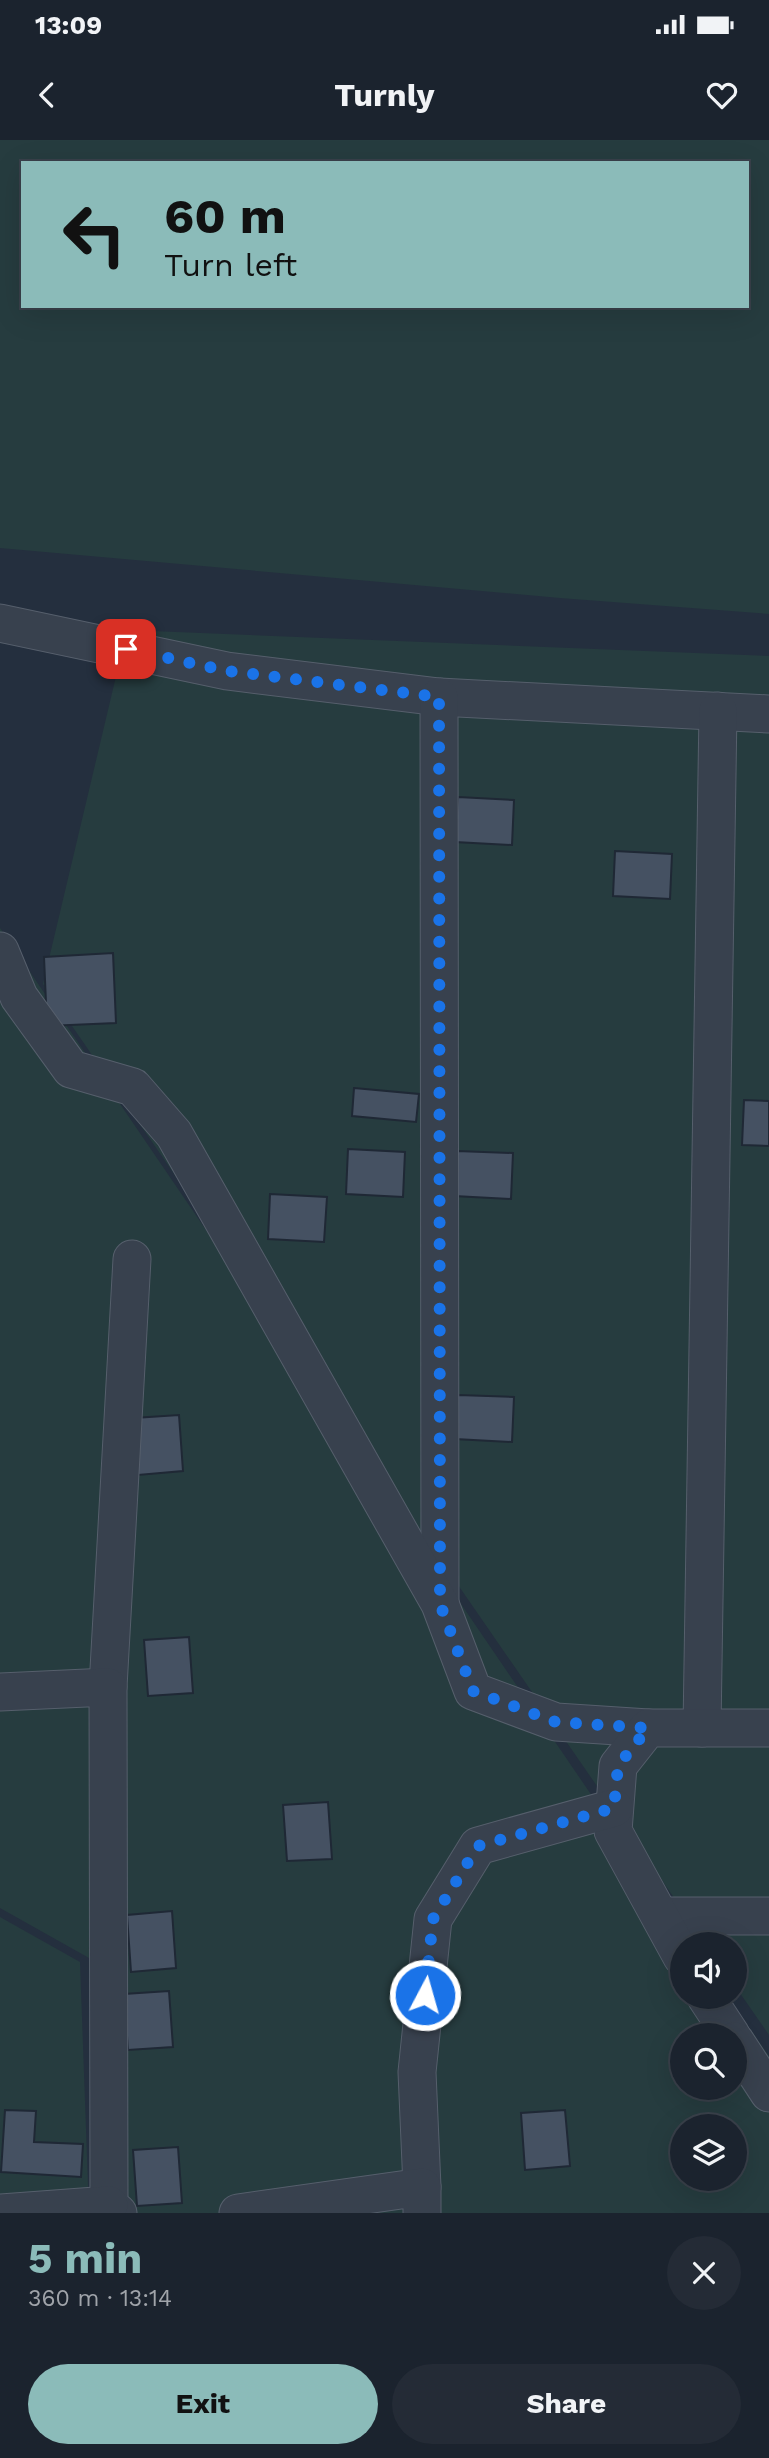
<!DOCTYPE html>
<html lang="en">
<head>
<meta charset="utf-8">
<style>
	:root { --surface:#1b232e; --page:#242b36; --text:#f1f3f6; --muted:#a0a4aa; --line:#39404a; --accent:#8bbbb9 }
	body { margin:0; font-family:"Work Sans",sans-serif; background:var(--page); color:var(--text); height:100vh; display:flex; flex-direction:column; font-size:26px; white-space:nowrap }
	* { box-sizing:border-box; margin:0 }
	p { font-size:23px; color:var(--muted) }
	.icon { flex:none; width:38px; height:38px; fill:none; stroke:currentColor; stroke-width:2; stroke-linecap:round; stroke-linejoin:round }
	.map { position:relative; height:2073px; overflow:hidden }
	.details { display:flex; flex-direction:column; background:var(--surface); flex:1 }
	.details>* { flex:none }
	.hud { position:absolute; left:21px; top:21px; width:728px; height:147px; border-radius:0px; box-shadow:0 7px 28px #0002,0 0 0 2px var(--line); background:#8bbbb9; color:#111; overflow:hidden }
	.buttons { position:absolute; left:670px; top:1792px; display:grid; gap:14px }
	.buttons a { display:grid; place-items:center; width:77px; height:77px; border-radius:50%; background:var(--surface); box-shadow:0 7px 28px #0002,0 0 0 2px var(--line); font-size:35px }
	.pin { position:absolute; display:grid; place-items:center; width:60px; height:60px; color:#fff; margin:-30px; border-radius:14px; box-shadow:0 4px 10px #0006 }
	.me { position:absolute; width:77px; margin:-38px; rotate:6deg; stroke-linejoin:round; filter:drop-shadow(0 0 5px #0008) }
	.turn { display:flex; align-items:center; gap:24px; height:147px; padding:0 28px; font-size:32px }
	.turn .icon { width:91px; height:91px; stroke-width:2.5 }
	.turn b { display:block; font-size:49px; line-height:60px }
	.round { display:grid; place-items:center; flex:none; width:74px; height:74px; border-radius:37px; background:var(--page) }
	.summary { display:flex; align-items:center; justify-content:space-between; height:119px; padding:0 28px }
	h1 { font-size:42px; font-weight:700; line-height:52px; color:var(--accent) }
	.cta { display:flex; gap:14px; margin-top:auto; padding:14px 28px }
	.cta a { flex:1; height:80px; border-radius:42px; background:var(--accent); color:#111; font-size:28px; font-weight:700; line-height:80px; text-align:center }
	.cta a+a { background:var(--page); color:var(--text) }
	.status { display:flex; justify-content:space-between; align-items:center; height:49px; padding:0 35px; background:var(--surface); direction:ltr }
	.status svg { height:19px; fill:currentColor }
	header { display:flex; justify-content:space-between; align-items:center; height:91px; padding:0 28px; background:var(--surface); font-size:32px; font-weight:700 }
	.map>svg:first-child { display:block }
	.green { fill:#263c3f; fill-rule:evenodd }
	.building { fill:#455162; stroke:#1f2835; stroke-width:2 }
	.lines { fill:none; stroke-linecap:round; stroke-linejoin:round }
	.minor-casing { stroke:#565f6c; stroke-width:39 }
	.minor { stroke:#38414e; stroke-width:37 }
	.route { stroke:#1a73e8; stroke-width:12; stroke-dasharray:0 21.6 }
</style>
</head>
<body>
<div class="status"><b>13:09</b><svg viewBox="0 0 49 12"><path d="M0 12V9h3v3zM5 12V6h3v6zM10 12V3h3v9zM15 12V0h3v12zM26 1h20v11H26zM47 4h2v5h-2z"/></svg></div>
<header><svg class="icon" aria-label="back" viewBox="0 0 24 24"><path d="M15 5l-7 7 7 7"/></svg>Turnly<svg class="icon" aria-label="heart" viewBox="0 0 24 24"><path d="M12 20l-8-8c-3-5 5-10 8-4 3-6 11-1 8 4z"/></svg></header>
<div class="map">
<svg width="769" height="2073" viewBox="0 0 769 2073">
	<rect width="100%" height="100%" fill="#242f3e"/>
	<g class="green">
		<path d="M0 0H769V474L560 458 0 408ZM23 23H747V166H23Z"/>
		<path d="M127 490 769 516V1895L735 1846V1804H706L43 844Z"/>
		<path d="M0 788 693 1804H682V1857H728L769 1916V2073H93L89 1818 0 1768ZM682 1895H735V1948H682ZM682 1986H735V2039H682Z"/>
		<path d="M0 1777 80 1822 89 2073H0Z"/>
	</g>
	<g class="building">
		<path d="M458 657 514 660 512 705 455 702Z"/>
		<path d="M615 711 672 714 670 759 613 756Z"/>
		<path d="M113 813 116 883 47 886 44 817Z"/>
		<path d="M354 948 419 954 416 982 352 976Z"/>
		<path d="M744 960 769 961V1006L742 1005Z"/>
		<path d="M348 1009 405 1012 403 1057 346 1054Z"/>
		<path d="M457 1011 513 1013 511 1059 454 1056Z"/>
		<path d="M270 1054 327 1057 324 1102 268 1099Z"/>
		<path d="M458 1255 514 1257 512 1302 455 1299Z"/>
		<path d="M179 1275 183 1331 138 1335 134 1278Z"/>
		<path d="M189 1497 193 1553 148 1556 144 1500Z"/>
		<path d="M328 1662 332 1719 287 1721 283 1665Z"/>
		<path d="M172 1771 176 1828 131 1832 127 1775Z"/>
		<path d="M169 1851 173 1907 128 1910 124 1854Z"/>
		<path d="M5 1970 36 1971 34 2002 83 2004 81 2037 1 2032Z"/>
		<path d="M565 1970 570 2026 525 2030 521 1973Z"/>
		<path d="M178 2007 182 2063 137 2066 133 2010Z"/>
	</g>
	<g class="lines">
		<g class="minor-casing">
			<g id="minor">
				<path d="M0 483 227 531 439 557 769 574"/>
				<path d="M439 557 440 1463"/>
				<path d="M0 811 19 857 71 929 133 947 174 994 440 1464 473 1551 556 1582 648 1588"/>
				<path d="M108 1547 132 1119"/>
				<path d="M0 1552 108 1547 109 2065 118 2073"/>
				<path d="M702 1588 718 571"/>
				<path d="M662 1776H769"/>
				<path d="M682 1817 613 1691 618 1626 648 1588H769"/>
				<path d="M706 1857 731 1895"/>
				<path d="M735 1901 769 1953"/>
				<path d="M422 2047 417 1932 433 1779 478 1706 614 1668"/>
				<path d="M0 2073 109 2065"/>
				<path d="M238 2073 422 2047V2073"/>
			</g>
		</g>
		<use href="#minor" class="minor"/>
	</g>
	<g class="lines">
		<path class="route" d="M126 509 228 531 439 557 440 1464 473 1551 556 1582 648 1588 618 1626 614 1668 478 1706 433 1779 425 1855"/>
	</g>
</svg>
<div class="buttons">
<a><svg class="icon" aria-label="sound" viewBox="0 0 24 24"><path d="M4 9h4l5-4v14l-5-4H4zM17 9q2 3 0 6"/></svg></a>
<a><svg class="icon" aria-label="search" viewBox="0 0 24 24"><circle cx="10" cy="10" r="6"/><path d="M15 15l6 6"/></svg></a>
<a><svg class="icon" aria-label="layers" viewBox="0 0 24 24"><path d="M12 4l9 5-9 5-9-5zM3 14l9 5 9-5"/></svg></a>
</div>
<div class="pin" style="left:126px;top:509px;background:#d93025"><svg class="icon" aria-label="arrive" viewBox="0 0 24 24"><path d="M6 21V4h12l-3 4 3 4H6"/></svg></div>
<svg class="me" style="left:425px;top:1855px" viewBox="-20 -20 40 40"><circle r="17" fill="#1a73e8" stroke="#fff" stroke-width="3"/><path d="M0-11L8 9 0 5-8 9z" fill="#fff"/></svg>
<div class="hud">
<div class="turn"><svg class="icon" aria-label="left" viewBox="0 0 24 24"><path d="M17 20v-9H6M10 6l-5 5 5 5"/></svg><div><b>60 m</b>Turn left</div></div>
</div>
</div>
<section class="details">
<div class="summary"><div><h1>5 min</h1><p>360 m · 13:14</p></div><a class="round"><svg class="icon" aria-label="close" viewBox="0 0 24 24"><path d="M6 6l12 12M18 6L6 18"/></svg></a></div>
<div class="cta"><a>Exit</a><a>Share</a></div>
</section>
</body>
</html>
